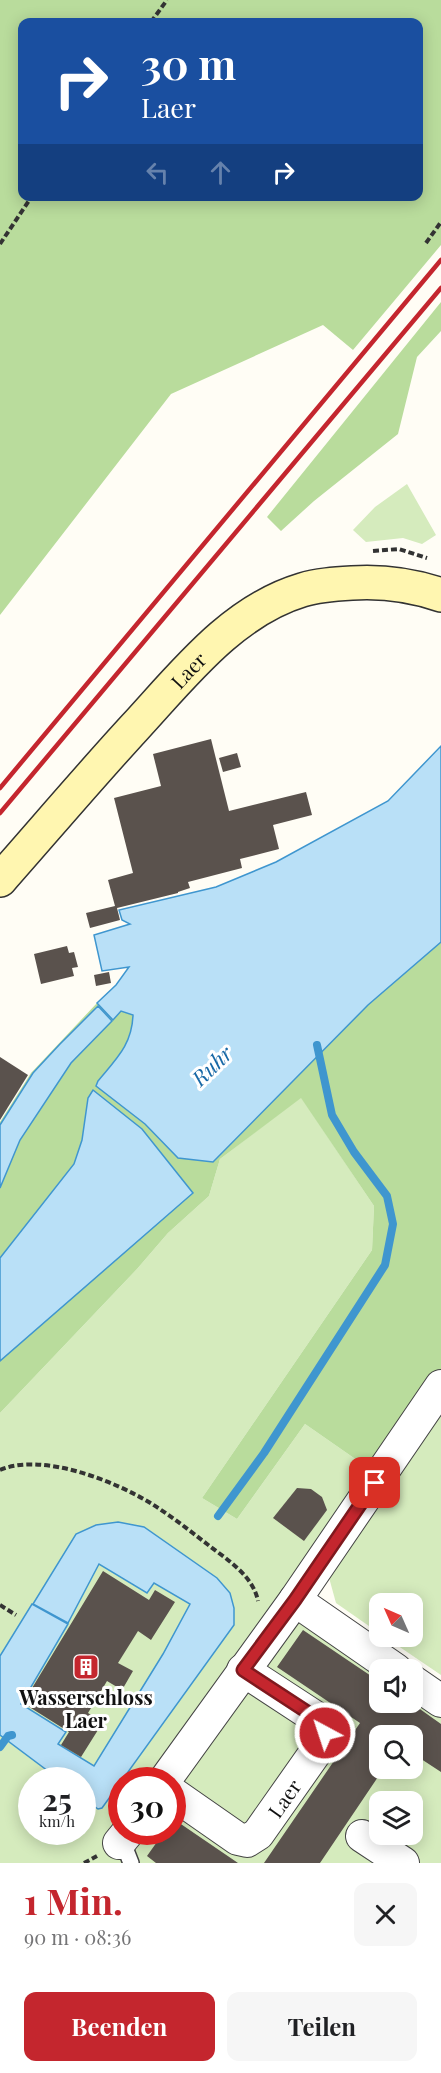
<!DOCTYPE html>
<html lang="de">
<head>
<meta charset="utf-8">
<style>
	:root { --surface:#fff; --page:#f6f6f6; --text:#202124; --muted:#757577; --accent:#c4262e }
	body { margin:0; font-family:"Playfair Display",serif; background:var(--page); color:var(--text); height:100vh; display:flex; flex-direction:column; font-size:22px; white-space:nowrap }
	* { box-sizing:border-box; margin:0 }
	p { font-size:20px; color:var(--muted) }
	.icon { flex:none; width:33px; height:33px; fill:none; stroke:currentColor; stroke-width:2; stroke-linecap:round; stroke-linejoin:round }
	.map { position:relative; height:1863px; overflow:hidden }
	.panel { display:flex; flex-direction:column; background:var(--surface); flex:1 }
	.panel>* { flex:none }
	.guide { position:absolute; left:18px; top:18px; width:405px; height:183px; border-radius:12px; box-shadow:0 3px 15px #0003; background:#1a4fa0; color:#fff; overflow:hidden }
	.needle { width:39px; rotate:315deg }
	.tools { position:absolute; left:369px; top:1593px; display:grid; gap:12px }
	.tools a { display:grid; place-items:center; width:54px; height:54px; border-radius:12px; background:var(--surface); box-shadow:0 3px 15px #0003; font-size:30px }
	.speed { position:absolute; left:18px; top:1767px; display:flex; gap:12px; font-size:30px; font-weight:700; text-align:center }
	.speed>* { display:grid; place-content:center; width:78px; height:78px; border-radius:50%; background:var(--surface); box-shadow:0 3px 15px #0003; line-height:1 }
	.speed small { font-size:15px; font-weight:400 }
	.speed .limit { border:9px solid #d22; background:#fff; color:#111 }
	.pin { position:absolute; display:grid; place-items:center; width:51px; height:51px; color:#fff; margin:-26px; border-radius:12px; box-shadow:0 3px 9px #0006 }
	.me { position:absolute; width:66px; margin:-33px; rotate:320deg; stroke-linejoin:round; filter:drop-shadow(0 0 4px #0008) }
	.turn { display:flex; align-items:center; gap:21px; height:126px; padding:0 24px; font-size:27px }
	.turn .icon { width:78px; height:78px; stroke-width:2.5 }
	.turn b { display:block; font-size:42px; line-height:51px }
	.lanes { display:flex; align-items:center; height:57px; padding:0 24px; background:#0003; justify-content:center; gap:30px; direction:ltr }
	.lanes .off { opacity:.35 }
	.round { display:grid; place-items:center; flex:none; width:63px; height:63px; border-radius:12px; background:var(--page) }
	.overview { display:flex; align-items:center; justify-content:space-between; height:102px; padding:0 24px }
	h1 { font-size:36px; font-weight:700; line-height:45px; color:var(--accent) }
	.button { display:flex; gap:12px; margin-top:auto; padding:12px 24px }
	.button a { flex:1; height:69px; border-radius:12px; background:var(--accent); color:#fff; font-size:24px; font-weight:700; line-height:69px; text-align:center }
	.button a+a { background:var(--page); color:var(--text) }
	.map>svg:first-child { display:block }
	.green { fill:#d5ebbd; fill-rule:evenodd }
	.forest { fill:#b9dc9c; fill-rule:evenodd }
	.water { fill:#b9e0f7; stroke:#3f96cf; stroke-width:1.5 }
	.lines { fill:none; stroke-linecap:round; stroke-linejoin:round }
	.stream { stroke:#3f96cf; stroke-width:8 }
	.building { fill:#5a524d }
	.lane-casing { stroke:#444; stroke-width:18 }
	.street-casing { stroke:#444; stroke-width:34 }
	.secondary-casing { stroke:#333; stroke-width:36 }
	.path { stroke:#333; stroke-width:4; stroke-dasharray:6 3; stroke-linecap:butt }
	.lane { stroke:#fff; stroke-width:15 }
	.street { stroke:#fff; stroke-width:32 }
	.secondary { stroke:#fff6b0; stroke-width:33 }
	.rail { stroke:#c4262e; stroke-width:4.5 }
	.route-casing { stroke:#7f191e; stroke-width:15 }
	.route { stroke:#c4262e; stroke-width:10 }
	.labels { text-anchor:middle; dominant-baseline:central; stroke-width:6; stroke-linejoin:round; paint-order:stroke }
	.street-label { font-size:20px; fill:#111; stroke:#fff }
	.poi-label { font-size:20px; font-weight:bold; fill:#111; stroke:#fff }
	.water-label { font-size:21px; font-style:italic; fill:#1768a6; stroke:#fff }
</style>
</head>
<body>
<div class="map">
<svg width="441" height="1863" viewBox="0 0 441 1863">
	<rect width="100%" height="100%" fill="#fffdf5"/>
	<g class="green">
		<path d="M407 484 436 535 422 544 403 538 366 542 353 530 375 507Z"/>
		<path d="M301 1097 374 1206 372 1250 202 1498 237 1519 305 1424 374 1472 281 1601 379 1670 380 1702H412L413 1693 441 1712V1863H0V1413L137 1269 168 1233 209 1196 220 1159ZM380 1736H412V1768H380ZM32 1780H82V1832H32ZM122 1780H172V1832H122ZM380 1802H412V1834H380Z"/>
		<path d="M441 1397V1675L385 1637 412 1636V1604H380L379 1633 336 1603 325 1563Z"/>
	</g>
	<g class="forest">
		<path d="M0 0H441V245L353 350 323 325 171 394 0 615ZM22 22H418V196H22Z"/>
		<path d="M441 302V331L417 357 398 434 314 501 281 531 267 517Z"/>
		<path d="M441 942V1371L374 1472 305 1424 237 1519 202 1498 372 1250 374 1206 301 1098 220 1159 209 1196 168 1233 137 1269 0 1413V1361L52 1315 142 1129 93 1091 88 1098 82 1140 74 1164 0 1258V1188L20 1140 71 1063 112 1021 98 1007 60 1044 33 1073 0 1125V1122L31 1073 97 1003 113 1019 121 1011 133 1014C132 1045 116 1059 98 1081L96 1086 145 1124 178 1158 368 1005Z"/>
	</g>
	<g class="water">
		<path d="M441 746V942L368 1005 213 1162 178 1158 145 1124 96 1086 98 1081C116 1059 132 1045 133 1015L121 1011 113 1020 97 1003 116 985 129 967 102 971 94 935 130 924 122 920 119 910 216 887 276 862 388 801Z"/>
		<path d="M98 1006 112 1021 71 1063 20 1140 0 1188V1125L33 1073 60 1044Z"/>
		<path d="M93 1090 142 1129 193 1193 0 1361V1258L74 1164 82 1140 88 1098Z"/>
		<path d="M118 1522 144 1527 217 1578 230 1593 234 1608V1625L102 1808 98 1809 83 1798 82 1780H60L0 1735V1656L32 1604 68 1624 21 1704 66 1732 58 1744 94 1766 163 1654 190 1604 154 1583 147 1593 99 1564 68 1623 33 1604 76 1534 96 1525Z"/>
	</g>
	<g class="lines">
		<g class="stream">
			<path d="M218 1516 264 1453 385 1265 393 1224 387 1196 354 1152 332 1115 317 1045"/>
			<path d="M0 1747 8 1736 12 1735"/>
		</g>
	</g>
	<g class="building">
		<path d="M211 739 229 811 306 792 312 815 273 825 279 849 240 859 242 868 188 882 190 888 178 892V893L117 908 120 920 90 928 86 913 115 906 108 880 133 873 114 798 161 786 153 754Z"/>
		<path d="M237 753 241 767 223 772 219 758Z"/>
		<path d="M67 946 69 953 74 952 78 967 72 968 74 976 41 984 34 954Z"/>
		<path d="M109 972 111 983 96 986 94 975Z"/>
		<path d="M0 1057 28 1075 0 1120Z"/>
		<path d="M297 1488 311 1489 322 1497 327 1510 304 1541 273 1518Z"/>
		<path d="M103 1571 149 1600 155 1590 175 1602 151 1640 138 1631 118 1663 133 1671 122 1690 107 1681 88 1713 103 1722 81 1757 61 1745 69 1732 23 1703Z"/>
		<path d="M303 1630 380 1682V1702H410L441 1724V1772L412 1753V1736H380V1768H384L320 1863H264L360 1723 277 1667Z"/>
		<path d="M172 1818 238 1863H156L147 1856 164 1832H172Z"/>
	</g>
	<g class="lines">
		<g class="lane-casing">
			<path id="lane" d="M122 1840 131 1863"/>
		</g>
		<g class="street-casing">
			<g id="street">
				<path d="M396 1670 295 1600 441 1386"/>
				<path d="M412 1681 441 1701"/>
				<path d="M165 1780 295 1600"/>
				<path id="s1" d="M172 1793 238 1839 247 1841 258 1834 322 1743 325 1733 321 1721 243 1670"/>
				<path d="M362 1836 403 1863"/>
				<path d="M119 1843 128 1832"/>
			</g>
		</g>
		<g class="secondary-casing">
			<g id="secondary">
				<path id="s2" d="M0 880C45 829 89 777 135 727 183 675 232 611 302 590 318 585 335 584 352 583 383 581 412 585 441 595"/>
			</g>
		</g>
		<g class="path">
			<path d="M151 22 167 0"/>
			<path d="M426 243 441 222"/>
			<path d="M0 244 32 196"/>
			<path d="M373 551 399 549 427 558"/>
			<path d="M0 1470C42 1452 115 1481 152 1504 171 1516 189 1530 207 1544 226 1559 253 1575 258 1601"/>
			<path d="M0 1605 16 1615"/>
			<path d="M84 1863 97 1856"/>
		</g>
		<use href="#lane" class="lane"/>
		<use href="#street" class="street"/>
		<use href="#secondary" class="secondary"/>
		<g class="rail">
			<path d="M0 788 441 260"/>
			<path d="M0 813 441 288"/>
		</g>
	</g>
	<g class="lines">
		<g class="route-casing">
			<path id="route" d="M325 1733 321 1721 243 1670 295 1600 375 1483"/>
		</g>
		<use href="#route" class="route"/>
	</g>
	<defs>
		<g id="building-square" transform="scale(1.35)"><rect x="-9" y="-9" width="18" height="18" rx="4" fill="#c4262e" stroke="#fff"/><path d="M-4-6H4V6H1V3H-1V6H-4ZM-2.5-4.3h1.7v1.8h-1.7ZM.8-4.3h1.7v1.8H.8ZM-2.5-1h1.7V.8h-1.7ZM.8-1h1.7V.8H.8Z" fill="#fff"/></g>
	</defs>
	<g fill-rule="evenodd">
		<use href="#building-square" x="86" y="1667"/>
	</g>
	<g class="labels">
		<g class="street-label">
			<text stroke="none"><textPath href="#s2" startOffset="282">Laer</textPath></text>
			<text stroke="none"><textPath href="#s1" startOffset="147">Laer</textPath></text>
		</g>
		<g class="poi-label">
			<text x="86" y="1696">Wasserschloss<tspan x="86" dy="23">Laer</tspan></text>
		</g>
		<g class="water-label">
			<text transform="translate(211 1065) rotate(-44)">Ruhr</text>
		</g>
	</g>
</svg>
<div class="tools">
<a><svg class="needle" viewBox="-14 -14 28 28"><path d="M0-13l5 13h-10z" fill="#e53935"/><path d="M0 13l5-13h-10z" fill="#757577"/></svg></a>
<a><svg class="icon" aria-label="sound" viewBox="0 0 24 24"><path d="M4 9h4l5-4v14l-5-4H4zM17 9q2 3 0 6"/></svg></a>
<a><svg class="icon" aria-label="search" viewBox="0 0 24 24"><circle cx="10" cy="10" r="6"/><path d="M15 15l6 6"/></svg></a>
<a><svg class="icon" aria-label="layers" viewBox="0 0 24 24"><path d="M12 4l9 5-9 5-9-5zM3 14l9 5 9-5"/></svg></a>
</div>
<div class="speed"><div>25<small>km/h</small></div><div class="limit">30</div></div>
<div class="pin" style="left:375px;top:1483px;background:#d93025"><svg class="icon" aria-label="arrive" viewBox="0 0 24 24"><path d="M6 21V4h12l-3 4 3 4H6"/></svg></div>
<svg class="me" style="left:325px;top:1733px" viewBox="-20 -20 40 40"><circle r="17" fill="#c4262e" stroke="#fff" stroke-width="3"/><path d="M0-11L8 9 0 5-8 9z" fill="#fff"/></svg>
<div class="guide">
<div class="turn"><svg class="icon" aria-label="right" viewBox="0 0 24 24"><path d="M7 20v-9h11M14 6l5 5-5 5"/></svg><div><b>30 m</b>Laer</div></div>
<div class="lanes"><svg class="icon off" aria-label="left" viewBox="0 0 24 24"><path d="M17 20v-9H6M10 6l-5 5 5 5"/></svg><svg class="icon off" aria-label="ahead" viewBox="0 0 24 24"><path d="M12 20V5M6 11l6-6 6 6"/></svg><svg class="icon" aria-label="right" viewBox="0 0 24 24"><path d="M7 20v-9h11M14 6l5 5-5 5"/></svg></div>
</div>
</div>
<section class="panel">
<div class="overview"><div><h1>1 Min.</h1><p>90 m · 08:36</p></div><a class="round"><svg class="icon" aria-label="close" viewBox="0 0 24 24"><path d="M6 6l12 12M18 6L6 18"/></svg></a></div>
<div class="button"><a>Beenden</a><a>Teilen</a></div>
</section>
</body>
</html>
